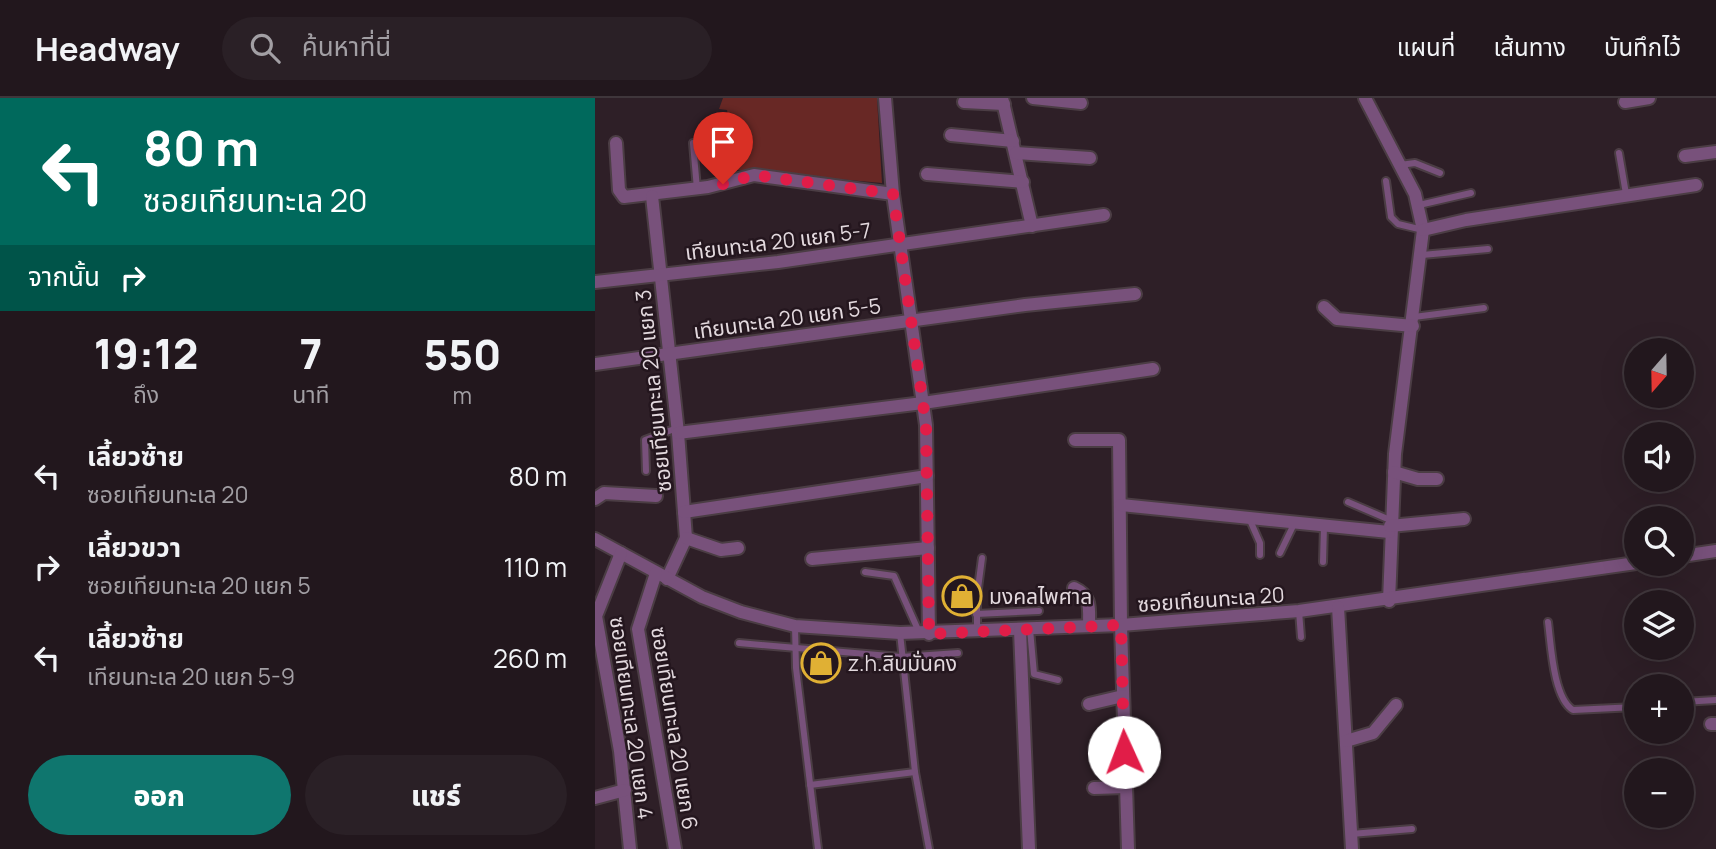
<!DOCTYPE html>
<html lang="th">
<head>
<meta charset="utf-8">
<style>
	:root { --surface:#22171d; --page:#2a2026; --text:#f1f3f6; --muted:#a29fa4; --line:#3f363b; --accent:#0f766e }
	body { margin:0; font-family:Manrope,"Noto Sans Thai",sans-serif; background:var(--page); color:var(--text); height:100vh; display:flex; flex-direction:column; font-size:26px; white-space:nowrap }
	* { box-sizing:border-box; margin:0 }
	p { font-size:23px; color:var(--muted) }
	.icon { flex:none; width:38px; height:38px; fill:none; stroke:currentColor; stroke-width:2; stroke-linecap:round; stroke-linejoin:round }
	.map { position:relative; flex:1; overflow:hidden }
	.side { display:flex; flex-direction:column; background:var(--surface); width:595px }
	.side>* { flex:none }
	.hud { background:#00695c; color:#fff; overflow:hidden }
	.needle { width:46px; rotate:200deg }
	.controls { position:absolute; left:1029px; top:240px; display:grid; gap:14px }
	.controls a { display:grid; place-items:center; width:70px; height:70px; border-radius:50%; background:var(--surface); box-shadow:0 7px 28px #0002,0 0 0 2px var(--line); font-size:35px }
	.pin { position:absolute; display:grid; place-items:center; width:60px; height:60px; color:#fff; margin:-72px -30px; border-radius:50% 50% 50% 0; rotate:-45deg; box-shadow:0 0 7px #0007 }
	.pin .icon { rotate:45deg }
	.me { position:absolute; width:77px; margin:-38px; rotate:358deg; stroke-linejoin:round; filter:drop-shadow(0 0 5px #0008) }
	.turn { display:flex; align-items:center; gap:24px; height:147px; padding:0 28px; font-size:32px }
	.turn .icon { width:91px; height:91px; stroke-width:2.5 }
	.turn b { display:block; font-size:49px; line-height:60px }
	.then { display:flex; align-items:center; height:66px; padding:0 28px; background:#0003; gap:14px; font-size:26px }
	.eta { display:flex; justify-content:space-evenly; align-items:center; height:119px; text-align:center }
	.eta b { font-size:42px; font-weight:800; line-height:49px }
	.primary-button { display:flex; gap:14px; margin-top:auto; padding:14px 28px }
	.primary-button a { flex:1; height:80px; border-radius:42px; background:var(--accent); color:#fff; font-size:28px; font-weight:800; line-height:80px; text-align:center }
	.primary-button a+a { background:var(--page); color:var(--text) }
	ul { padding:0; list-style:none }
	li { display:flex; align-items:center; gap:21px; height:91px; padding:0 28px }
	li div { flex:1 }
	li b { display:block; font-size:26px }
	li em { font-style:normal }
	header { display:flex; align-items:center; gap:42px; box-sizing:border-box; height:98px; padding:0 35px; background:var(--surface); border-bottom:2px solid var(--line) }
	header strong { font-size:33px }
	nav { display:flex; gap:38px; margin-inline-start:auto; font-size:24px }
	.search { width:490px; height:63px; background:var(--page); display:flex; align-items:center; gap:18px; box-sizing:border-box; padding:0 24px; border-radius:38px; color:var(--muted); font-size:26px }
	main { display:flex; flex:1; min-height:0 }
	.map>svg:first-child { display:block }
	.green { fill:#682825 }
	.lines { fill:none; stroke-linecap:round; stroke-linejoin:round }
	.lane-casing { stroke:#4b3d44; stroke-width:10 }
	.street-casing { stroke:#4b3d44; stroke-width:16 }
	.lane { stroke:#78517b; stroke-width:6 }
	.street { stroke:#78517b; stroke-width:12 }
	.route { stroke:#e11d48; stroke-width:12; stroke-dasharray:0 21.6 }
	.labels { text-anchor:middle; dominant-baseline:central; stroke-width:5; stroke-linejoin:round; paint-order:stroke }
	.street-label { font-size:21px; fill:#e3d9de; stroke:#24161e }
	.poi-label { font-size:21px; fill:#e3d9de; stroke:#24161e; text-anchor:start }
</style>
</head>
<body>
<header>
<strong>Headway</strong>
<div class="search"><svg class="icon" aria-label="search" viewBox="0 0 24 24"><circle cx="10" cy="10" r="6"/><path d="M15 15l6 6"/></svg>ค้นหาที่นี่</div>
<nav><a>แผนที่</a><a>เส้นทาง</a><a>บันทึกไว้</a></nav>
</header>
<main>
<section class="side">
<div class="hud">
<div class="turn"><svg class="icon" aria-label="left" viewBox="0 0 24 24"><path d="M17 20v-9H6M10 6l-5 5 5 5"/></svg><div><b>80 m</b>ซอยเทียนทะเล 20</div></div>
<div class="then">จากนั้น<svg class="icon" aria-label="right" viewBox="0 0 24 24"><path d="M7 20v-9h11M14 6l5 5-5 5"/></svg></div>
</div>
<div class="eta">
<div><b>19:12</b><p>ถึง</p></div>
<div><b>7</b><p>นาที</p></div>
<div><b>550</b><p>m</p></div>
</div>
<ul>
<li><svg class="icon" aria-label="left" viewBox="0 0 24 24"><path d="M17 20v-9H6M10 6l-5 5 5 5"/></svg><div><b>เลี้ยวซ้าย</b><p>ซอยเทียนทะเล 20</p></div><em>80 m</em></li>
<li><svg class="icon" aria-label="right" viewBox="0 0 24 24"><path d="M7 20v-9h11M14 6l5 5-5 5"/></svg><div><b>เลี้ยวขวา</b><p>ซอยเทียนทะเล 20 แยก 5</p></div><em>110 m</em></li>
<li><svg class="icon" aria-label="left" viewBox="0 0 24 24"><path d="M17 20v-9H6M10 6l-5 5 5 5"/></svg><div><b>เลี้ยวซ้าย</b><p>เทียนทะเล 20 แยก 5-9</p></div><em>260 m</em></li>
</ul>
<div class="primary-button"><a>ออก</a><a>แชร์</a></div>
</section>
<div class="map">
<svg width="1121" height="751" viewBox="0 0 1121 751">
	<rect width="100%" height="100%" fill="#2e1f27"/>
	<path class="green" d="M128 0H282L287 85 142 72 132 12 124 11Z"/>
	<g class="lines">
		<g class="lane-casing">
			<g id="lane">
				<path d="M98 45 102 91"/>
				<path d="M1024 55 1031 96"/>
				<path d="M805 67 820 65 845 75"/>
				<path d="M791 83 796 119 803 126 828 132"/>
				<path d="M824 107 876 95"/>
				<path d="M827 157 893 151"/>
				<path d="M819 219 889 210"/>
				<path d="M51 373 50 342 82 330"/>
				<path d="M753 404 795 422"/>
				<path d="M654 420 665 445V457"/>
				<path d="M685 455 699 426"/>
				<path d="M728 464 729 428"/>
				<path d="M270 474 299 478 324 534"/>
				<path d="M704 513 706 539"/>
				<path d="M381 516 444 513"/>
				<path d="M953 524C956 546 958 600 978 612L1041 609"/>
				<path d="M200 528 201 570 223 751"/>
				<path d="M435 531 439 576 463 582"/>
				<path d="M382 532V498L387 460"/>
				<path d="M305 535 320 674 334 751"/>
				<path d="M144 545 306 559 363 555"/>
				<path d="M1087 604 1121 602"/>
				<path d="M215 687 320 674"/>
				<path d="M756 736 817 731"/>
			</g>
		</g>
		<g class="street-casing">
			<g id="street">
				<path d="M290 0 298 96 331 327 334 536"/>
				<path d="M407 0 437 128"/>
				<path d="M438 0 486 5"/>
				<path d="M770 0 820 96 828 132 800 356 794 503"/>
				<path d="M369 4 409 6"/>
				<path d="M1030 4 1054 0"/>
				<path d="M356 37 418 43"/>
				<path d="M21 45 24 92 29 99 113 89 159 77 298 96"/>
				<path d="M421 55 495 60"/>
				<path d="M1090 58 1121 54"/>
				<path d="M332 76 428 84"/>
				<path d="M57 98 83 335 91 440 72 481"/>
				<path d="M828 132 871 122 1101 87"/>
				<path d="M0 184 183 164 509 117"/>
				<path d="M729 209 742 221 818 228"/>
				<path d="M0 266 430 207 540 196"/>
				<path d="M83 335 328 305 558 271"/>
				<path d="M480 342H524L526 527 533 751"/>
				<path d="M799 374 823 381H842"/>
				<path d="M0 401 9 395 61 398"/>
				<path d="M526 407 794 434"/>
				<path d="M89 414 332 378"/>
				<path d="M795 428 869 421"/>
				<path d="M91 440 126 452 143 450"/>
				<path d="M0 441 107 499 146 514 200 528 305 535 526 527 704 513 1041 465"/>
				<path d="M26 455 1 518 25 653 35 751"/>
				<path d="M1087 458 1121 453"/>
				<path d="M217 461 333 450"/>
				<path d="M61 475 43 531 80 751"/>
				<path d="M479 490C497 498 494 511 494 528"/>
				<path d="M743 509 757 751"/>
				<path d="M425 532 434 751"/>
				<path d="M494 606 528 598"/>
				<path d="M1116 626H1121"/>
				<path d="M751 643 778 635 801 607"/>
				<path d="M499 690 531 689"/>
				<path d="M0 700 30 692"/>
			</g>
		</g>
		<use href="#lane" class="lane"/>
		<use href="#street" class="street"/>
	</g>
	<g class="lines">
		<path class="route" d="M128 86 159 77 298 96 331 327 334 536 526 527 529 654"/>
	</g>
	<defs>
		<g id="shop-ring" transform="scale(2.0125)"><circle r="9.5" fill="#24161e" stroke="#e0b034" stroke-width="1.5"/><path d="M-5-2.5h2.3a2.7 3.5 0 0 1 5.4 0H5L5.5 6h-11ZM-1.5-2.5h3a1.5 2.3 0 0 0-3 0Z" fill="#e0b034"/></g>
	</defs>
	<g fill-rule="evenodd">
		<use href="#shop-ring" x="367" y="498"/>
		<use href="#shop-ring" x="226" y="565"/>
	</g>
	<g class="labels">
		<g class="street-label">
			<text transform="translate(183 143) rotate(-7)">เทียนทะเล 20 แยก 5-7</text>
			<text transform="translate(192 220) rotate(-8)">เทียนทะเล 20 แยก 5-5</text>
			<text transform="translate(58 293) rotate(-96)">ซอยเทียนทะเล 20 แยก 3</text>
			<text transform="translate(616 501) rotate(-4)">ซอยเทียนทะเล 20</text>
			<text transform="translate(37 620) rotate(82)">ซอยเทียนทะเล 20 แยก 4</text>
			<text transform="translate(80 630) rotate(81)">ซอยเทียนทะเล 20 แยก 6</text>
		</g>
		<g class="poi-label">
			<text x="394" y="498">มงคลไพศาล</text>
			<text x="253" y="565">z.h.สินมั่นคง</text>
		</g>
	</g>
</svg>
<div class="controls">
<a><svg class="needle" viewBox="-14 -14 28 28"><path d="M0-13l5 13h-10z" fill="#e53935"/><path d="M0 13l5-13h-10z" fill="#a29fa4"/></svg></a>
<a><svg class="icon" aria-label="sound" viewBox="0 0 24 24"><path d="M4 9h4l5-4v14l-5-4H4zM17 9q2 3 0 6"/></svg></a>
<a><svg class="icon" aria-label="search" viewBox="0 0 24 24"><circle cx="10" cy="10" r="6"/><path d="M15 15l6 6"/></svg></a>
<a><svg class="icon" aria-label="layers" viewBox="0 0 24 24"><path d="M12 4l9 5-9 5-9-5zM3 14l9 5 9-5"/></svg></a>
<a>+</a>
<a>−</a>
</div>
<div class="pin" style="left:128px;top:86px;background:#d93025"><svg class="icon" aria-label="arrive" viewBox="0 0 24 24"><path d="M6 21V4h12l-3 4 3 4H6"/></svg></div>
<svg class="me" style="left:529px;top:654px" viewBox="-20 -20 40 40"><circle r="19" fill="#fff"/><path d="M0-13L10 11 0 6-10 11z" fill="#e11d48"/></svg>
</div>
</main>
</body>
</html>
